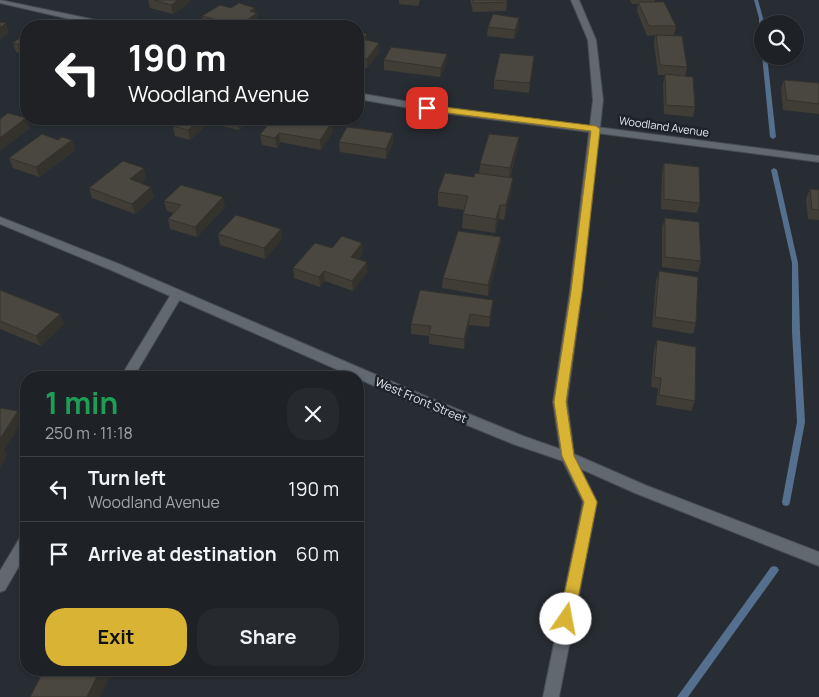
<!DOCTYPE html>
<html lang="en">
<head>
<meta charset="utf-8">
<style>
	:root { --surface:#1e2226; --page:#262a2e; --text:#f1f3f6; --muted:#a1a4a7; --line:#3c3f43; --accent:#d9b334 }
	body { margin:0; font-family:Manrope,sans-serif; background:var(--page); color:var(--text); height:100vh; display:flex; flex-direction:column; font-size:19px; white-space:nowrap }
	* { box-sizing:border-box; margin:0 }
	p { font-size:16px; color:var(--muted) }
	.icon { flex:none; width:28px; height:28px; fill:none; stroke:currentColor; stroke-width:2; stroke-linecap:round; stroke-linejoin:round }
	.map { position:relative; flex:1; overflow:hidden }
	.panel { position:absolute; left:20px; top:371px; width:344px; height:305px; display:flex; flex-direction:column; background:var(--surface); border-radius:20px; box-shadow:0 1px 4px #0004,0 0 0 1px var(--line) }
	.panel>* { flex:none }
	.hud { position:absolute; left:20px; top:20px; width:344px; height:105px; border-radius:20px; box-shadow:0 1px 4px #0004,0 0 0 1px var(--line); background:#202124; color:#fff; overflow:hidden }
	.fabs { position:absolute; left:754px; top:15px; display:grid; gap:10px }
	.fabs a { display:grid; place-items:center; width:50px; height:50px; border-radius:50%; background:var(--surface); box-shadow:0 1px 4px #0004,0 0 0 1px var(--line); font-size:25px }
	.pin { position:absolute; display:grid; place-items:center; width:42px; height:42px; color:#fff; margin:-21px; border-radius:10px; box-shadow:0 2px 8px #0006 }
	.me { position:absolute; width:55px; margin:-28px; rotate:12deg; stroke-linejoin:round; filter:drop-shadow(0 0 4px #0008) }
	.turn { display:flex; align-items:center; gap:18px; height:105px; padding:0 25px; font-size:22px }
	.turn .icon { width:65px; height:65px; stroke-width:2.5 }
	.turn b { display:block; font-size:35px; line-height:42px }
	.round { display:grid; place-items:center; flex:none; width:52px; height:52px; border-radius:20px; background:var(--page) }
	.overview { display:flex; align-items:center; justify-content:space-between; height:85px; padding:0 25px }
	h1 { font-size:30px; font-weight:700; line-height:38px; color:#1e9e55 }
	.primary-button { display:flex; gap:10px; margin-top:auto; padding:10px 25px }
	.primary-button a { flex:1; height:58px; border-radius:20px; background:var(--accent); color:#111; font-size:20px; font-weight:700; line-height:58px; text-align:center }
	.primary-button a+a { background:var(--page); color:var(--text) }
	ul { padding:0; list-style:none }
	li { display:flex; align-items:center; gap:15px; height:65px; padding:0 25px; border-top:1px solid var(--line) }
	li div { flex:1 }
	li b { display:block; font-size:19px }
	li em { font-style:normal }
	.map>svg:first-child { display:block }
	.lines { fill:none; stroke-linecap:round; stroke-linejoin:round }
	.stream { fill:#556f8e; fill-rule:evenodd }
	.minor-casing { stroke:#484b51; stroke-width:2 }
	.tertiary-casing { stroke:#484b51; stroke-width:2 }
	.minor { fill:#62686f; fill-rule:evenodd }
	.tertiary { fill:#62686f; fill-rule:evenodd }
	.wall { fill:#403d37 }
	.shaded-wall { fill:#34322d }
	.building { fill:#4a4740; stroke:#34322d }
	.route { fill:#d9b334; stroke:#8d7422 }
	.labels { text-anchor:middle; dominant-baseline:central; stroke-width:5; stroke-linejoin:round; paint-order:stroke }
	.far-street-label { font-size:11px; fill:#e3e6ea; stroke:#1e2329 }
	.street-label { font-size:12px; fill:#e3e6ea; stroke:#1e2329 }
</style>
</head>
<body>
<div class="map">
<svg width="819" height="697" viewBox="0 0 819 697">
	<rect width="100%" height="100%" fill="#282d33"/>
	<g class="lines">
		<g class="stream">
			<path d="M754 0H758L763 18 762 39 759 37V18Z"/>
			<path d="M762 55V56H767L776 137 773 139 770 137Z"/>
			<path d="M774 168 777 170 798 263 800 332 805 422 790 502 789 505 786 506 783 505 782 502 797 422 792 332V263L771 170Z"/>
			<path d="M774 566 777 567 779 570 777 573 688 697H677L771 567Z"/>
		</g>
		<g class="minor-casing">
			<g id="minor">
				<path d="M0 0 110 23 114 26H100L0 3Z"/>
				<path d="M358 93 427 105 819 156V162L427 111 358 99Z"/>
				<path d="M177 290 183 294 133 378H120L173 291Z"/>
				<path d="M568 451 573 453 597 502 559 697H543L583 502 561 457 563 453Z"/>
				<path d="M26 535V554L5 590 0 592V571L21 536Z"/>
			</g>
		</g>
		<g class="tertiary-casing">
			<path id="tertiary" d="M571 0H579L596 40 603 100 582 291 567 402 574 454 645 485 819 552V566L635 493 563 461 513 444 420 406 111 270 0 224V217L119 264 430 398 523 436 560 449 553 402 570 291 593 100 588 40Z"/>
		</g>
		<use href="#minor" class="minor"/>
		<use href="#tertiary" class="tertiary"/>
	</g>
	<g class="wall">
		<path d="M148 0H190V2L173 14 150 8Z"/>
		<path d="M399 0H420L418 6 399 4Z"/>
		<path d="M470 0H506L507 2 506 11 473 12Z"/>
		<path d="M630 0H655V2L676 26 674 35H662L687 67 685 76 695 107 693 117 664 114 663 84 665 75H658L654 44 655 35 647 36 637 11 638 4H632Z"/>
		<path d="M231 8 257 13 258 22 253 26H204L202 16Z"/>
		<path d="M488 27H519L514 39 487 36Z"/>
		<path d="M358 32 380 52 367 68 358 66Z"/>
		<path d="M26 33V55L16 52 13 43Z"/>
		<path d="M447 54 446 63 440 77 384 70V60Z"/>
		<path d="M533 65 529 93 494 89V80Z"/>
		<path d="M784 80 819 83V114L783 110 781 89Z"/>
		<path d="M181 119H251L239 130 209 123 190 140 175 136 173 126Z"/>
		<path d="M272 119 333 131 321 150 280 142 277 148 262 145 260 135Z"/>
		<path d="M393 133V143L386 159 340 152 339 142Z"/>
		<path d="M58 140H72L75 150 39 177 13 168 9 158Z"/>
		<path d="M518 147 510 178H513L511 193 504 220 499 219 495 233 462 228 463 214 464 210 438 206V192L474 177 479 174 480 164Z"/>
		<path d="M664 163 700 203 697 213 661 209 662 173Z"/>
		<path d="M146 178 140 183 154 197 135 214 92 198 89 188Z"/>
		<path d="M810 189 819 190V220L808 219 806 199Z"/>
		<path d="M164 201 225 207 197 237 170 229 168 219 174 213 167 211Z"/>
		<path d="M665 218 701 261 698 272 662 267V228Z"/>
		<path d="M281 229 282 239 265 259 220 245 218 234Z"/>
		<path d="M501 237 500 248 488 296 442 288 443 278Z"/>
		<path d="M362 243 363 253 358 259 367 273 353 291 325 281 320 287 294 278 293 268 332 248Z"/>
		<path d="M659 271 696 323 693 334 652 327 656 281Z"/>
		<path d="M0 290 60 314 64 324 41 346 0 329Z"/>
		<path d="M492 310 489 327 469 325 464 349 429 344V336L411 334V324Z"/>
		<path d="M657 340 695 401 691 411 656 405 658 388 651 387 654 350Z"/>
	</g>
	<g class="shaded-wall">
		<path d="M178 0H190V2L173 14 171 5Z"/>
		<path d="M255 8 256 14 257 13 258 22 253 26H239L250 11Z"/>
		<path d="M519 18V27L514 39 515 30Z"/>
		<path d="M6 23 9 33 0 40V28Z"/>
		<path d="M367 34V43L362 39Z"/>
		<path d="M379 43 380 52 367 68V59Z"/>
		<path d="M447 54 446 63 440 77 441 68Z"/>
		<path d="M26 118 30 128 0 151V138Z"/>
		<path d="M201 119H208L209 123 190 140 188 130Z"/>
		<path d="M239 119H251L239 130 237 121Z"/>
		<path d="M332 122 333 131 321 150 320 140Z"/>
		<path d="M279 133 280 142 277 148 275 138Z"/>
		<path d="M393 133V143L386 159V149Z"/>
		<path d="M519 137 518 147 509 178 510 168Z"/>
		<path d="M72 140 75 150 39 177 36 167Z"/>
		<path d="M144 168 146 178 132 189 130 179Z"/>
		<path d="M513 178 511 193 504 220 506 205Z"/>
		<path d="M151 187 154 197 135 214 132 204Z"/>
		<path d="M223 197 225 207 197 237 195 227Z"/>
		<path d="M500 205 499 219 495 233 496 219Z"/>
		<path d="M281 229 282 239 265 259 264 248Z"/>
		<path d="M501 237 500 248 488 296V285Z"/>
		<path d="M362 243 363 253 352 267 351 257Z"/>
		<path d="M367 262V273L353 291 352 281Z"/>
		<path d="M324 271 325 281 320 287 319 277Z"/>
		<path d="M493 300 492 310 489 327 490 317Z"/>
		<path d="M60 314 64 324 41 346 36 336Z"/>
		<path d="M470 314 469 325 464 349V339Z"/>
		<path d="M18 411 23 421 4 450 7 456 0 468V439Z"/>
		<path d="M100 670H113L100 697H87Z"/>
	</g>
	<g class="building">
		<path d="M154 0H178L171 5Z"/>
		<path d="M473 0H506L507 2 474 3Z"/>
		<path d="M638 2H664L676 26H649Z"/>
		<path d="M239 3 255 8 250 11 257 13 239 26 202 16 220 5 231 8Z"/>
		<path d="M493 14 519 18 515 30 488 27Z"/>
		<path d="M0 22 6 23 0 28Z"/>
		<path d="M282 23 296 26H278Z"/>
		<path d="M358 32 367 34 362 39 379 43 367 59 358 57Z"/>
		<path d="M26 33V46L13 43Z"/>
		<path d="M656 35 682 36 687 67 660 65Z"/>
		<path d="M391 47 447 54 441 68 384 60Z"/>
		<path d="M500 53 534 56 530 83 494 80Z"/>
		<path d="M665 74 693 77 695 107 666 105Z"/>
		<path d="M784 80 819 83V104L787 100Z"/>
		<path d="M8 113 26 118 0 138V119Z"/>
		<path d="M181 119H201L188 130 173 126Z"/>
		<path d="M230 119H239L237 121Z"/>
		<path d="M272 119H316L332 122 320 140 279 133 275 138 260 135Z"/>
		<path d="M347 127 393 133 386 149 339 142Z"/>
		<path d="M42 134 58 140 62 137 72 140 36 167 9 158Z"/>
		<path d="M489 134 519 137 510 168 480 164Z"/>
		<path d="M123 161 144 168 130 179 151 187 132 204 89 188Z"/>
		<path d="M664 163 699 167 700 203 664 199Z"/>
		<path d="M445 173 474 177 475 173 513 178 506 205H500L496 219 463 214 468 196 438 192Z"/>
		<path d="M181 185 223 197 195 227 168 219 181 205 164 201Z"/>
		<path d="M810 189 819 190V210L812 209Z"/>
		<path d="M236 215 281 229 264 248 218 234Z"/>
		<path d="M665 218 699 222 701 261 665 257Z"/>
		<path d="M458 231 501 237 488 285 443 278Z"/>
		<path d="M342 236 362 243 351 257 367 262 352 281 324 271 319 277 293 268 315 243 332 248Z"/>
		<path d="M659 271 698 277 696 323 655 317Z"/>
		<path d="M0 290 60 314 36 336 0 321Z"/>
		<path d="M420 290 493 300 490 317 470 314 464 339 429 334 431 326 411 324Z"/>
		<path d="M657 340 696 347 695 401 659 395 661 378 654 377Z"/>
		<path d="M0 408 18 411 0 439Z"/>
		<path d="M44 670H100L87 697H30Z"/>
	</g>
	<path class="route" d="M427 105 596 126 600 129 582 291 566 402 574 456 597 502 574 619 572 624 566 626 561 624 559 619 584 502 562 456 554 402 571 291 591 131 424 110V106Z"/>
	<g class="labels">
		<g class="far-street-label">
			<text transform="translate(664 126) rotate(8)">Woodland Avenue</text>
		</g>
		<g class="street-label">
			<text transform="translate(421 400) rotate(23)">West Front Street</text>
		</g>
	</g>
</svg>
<div class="fabs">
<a><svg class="icon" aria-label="search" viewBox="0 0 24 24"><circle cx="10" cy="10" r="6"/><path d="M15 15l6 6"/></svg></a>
</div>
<div class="pin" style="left:427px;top:108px;background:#d93025"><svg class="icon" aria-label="arrive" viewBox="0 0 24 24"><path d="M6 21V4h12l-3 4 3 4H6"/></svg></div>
<svg class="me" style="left:566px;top:619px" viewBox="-20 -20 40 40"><circle r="19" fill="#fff"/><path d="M0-13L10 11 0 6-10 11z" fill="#d9b334"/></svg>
<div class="hud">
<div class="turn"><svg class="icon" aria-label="left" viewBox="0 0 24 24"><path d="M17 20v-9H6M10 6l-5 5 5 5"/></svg><div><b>190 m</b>Woodland Avenue</div></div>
</div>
<section class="panel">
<div class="overview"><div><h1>1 min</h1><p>250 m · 11:18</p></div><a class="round"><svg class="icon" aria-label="close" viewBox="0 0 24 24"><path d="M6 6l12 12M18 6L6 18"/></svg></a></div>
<ul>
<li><svg class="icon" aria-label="left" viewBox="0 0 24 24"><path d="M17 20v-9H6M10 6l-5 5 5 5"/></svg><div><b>Turn left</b><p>Woodland Avenue</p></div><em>190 m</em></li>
<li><svg class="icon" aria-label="arrive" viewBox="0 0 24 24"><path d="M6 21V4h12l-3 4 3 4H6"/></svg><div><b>Arrive at destination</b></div><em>60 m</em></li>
</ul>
<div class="primary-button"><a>Exit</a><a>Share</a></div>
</section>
</div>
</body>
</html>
